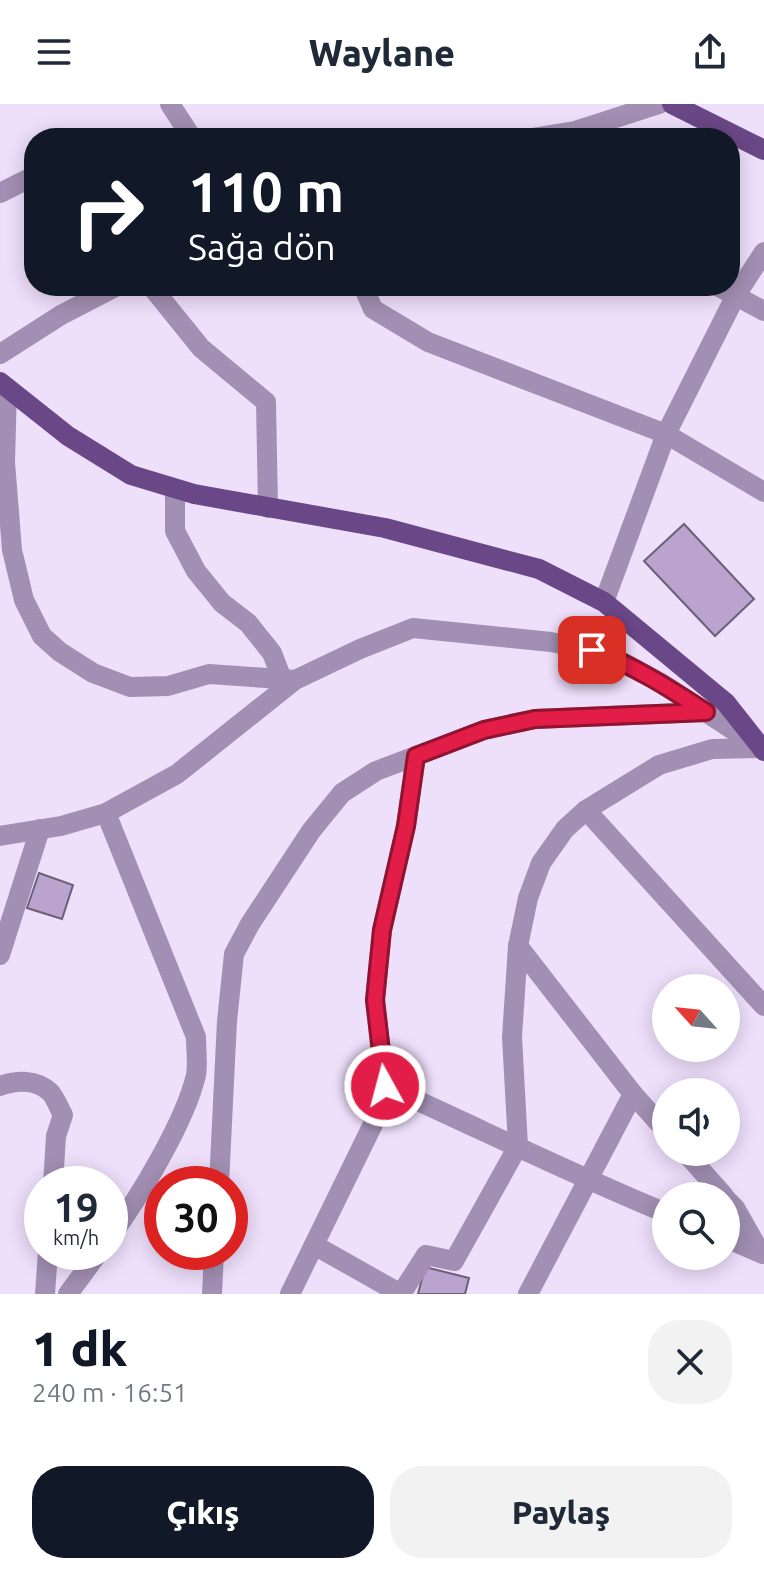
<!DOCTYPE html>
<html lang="tr">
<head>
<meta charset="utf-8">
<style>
	:root { --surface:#fff; --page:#f2f2f3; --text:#1f2937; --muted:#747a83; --accent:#111827 }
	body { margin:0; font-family:Ubuntu,sans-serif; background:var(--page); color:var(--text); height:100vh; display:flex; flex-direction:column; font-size:30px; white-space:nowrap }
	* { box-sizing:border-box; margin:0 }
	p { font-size:26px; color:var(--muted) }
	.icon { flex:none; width:44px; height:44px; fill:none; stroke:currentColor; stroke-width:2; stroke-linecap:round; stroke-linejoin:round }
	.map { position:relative; height:1190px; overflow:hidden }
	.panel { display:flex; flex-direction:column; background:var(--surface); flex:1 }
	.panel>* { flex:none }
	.top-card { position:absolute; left:24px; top:24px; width:716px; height:168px; border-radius:32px; box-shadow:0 4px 20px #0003; background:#111827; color:#fff; overflow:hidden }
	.needle { width:52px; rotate:297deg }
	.tools { position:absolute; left:652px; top:870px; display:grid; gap:16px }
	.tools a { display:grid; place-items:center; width:88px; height:88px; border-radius:50%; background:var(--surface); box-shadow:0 4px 20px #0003; font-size:40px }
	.speed { position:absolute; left:24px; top:1062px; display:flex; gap:16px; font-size:40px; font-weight:700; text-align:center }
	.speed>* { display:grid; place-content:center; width:104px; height:104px; border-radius:50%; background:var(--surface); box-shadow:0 4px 20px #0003; line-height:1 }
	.speed small { font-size:20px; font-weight:400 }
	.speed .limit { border:12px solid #d22; background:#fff; color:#111 }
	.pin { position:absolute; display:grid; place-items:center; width:68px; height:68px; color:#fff; margin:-34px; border-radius:16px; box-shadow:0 4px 12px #0006 }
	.me { position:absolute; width:88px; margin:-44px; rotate:353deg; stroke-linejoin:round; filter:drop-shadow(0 0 6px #0008) }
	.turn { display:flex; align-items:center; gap:28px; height:168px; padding:0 32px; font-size:36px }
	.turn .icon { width:104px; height:104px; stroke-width:2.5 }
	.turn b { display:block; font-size:56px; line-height:68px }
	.round { display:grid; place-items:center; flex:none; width:84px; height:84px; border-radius:32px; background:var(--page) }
	.summary { display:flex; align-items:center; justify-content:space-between; height:136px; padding:0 32px }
	h1 { font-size:48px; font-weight:800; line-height:60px; color:var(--accent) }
	.cta { display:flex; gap:16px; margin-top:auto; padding:16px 32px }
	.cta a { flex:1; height:92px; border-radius:32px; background:var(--accent); color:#fff; font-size:32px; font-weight:800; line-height:92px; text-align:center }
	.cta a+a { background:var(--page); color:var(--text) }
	header { display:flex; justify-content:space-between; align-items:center; height:104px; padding:0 32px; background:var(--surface); font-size:36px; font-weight:800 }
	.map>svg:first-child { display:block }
	.building { fill:#baa3ce; stroke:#6c6077; stroke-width:2 }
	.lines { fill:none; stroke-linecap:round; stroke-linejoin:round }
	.minor { stroke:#a28fb3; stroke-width:20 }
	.major { stroke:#6a4786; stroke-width:20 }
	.route-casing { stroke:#92132f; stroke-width:20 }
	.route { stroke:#e11d48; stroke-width:14 }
</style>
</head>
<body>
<header><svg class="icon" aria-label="menu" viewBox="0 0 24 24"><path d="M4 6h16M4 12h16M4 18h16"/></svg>Waylane<svg class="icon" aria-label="share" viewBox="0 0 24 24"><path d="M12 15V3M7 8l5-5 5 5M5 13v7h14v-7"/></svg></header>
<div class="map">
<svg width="764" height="1190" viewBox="0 0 764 1190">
	<rect width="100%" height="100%" fill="#eedffb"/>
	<g class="building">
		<path d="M684 420 754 495 715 532 644 457Z"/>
		<path d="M39 769 73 781 62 815 27 804Z"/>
		<path d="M425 1163 469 1174 465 1190H418Z"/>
	</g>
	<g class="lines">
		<g class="minor">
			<path d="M170 0 192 34"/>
			<path d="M532 34 575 27 659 0"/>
			<path d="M0 89 34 72"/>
			<path d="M151 182 201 244 266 298 268 404"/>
			<path d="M363 182 373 205 428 238 666 330 764 388"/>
			<path d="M717 182 764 207"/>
			<path d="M0 250 61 211 117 182"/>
			<path d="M7 284 5 358 12 446 24 496 42 532 60 548 93 569 130 583 168 582 209 570 295 576"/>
			<path d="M175 385V427L196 467 222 499 248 519 272 549 282 575"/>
			<path d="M604 498 666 330 736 191 764 148"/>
			<path d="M586 706 764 902"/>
			<path d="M106 709 196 933C196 946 198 960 196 971 185 1018 139 1094 110 1133"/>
			<path d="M0 732 61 722 106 709 177 670 295 576 360 545 413 524 551 538 592 546 617 555 661 579 758 642"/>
			<path d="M518 842 633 990 666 1027"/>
			<path d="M0 851 40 725"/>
			<path d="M0 982C16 976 36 975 50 988 55 993 59 1004 63 1011L56 1032 53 1080"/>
			<path d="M385 982C479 1024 571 1070 666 1109"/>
			<path d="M685 1048 724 1092"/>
			<path d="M219 1080 227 917 234 850 250 820 311 727 342 689 376 667 484 626 535 615 706 608"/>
			<path d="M726 1095 735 1104 760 1148 764 1145"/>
			<path d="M726 1134 763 1150"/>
			<path d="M314 1141 401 1190"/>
			<path d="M45 1190 48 1148"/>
			<path d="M68 1190 99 1148"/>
			<path d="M212 1190 214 1148"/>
			<path d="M290 1190 377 1012 385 982 375 896 382 826 406 722 416 652"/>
			<path d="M401 1190 426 1151 454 1157 518 1042 512 933 518 842 528 794 541 759 565 725 586 706 659 661 712 645 761 644"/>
			<path d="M528 1190 633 990"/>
		</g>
		<g class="major">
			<path d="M672 0 764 46"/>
			<path d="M0 278 68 332 131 371 194 390 385 424 539 465 604 498 726 599 764 647"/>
		</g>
	</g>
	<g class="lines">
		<g class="route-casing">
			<path id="route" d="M385 982 375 896 382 826 406 722 416 652 484 626 535 615 706 608C669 584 633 561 592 546"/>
		</g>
		<use href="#route" class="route"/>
	</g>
</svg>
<div class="tools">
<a><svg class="needle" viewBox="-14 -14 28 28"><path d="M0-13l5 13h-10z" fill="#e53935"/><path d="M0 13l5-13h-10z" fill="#747a83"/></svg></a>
<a><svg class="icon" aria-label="sound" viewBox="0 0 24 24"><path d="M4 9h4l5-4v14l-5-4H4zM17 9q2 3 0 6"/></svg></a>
<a><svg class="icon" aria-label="search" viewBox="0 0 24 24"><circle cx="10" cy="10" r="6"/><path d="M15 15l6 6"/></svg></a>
</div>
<div class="speed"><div>19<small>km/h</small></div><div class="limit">30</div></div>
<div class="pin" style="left:592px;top:546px;background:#d93025"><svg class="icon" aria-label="arrive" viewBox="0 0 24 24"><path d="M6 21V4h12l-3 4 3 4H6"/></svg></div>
<svg class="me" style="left:385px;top:982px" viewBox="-20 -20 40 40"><circle r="17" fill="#e11d48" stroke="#fff" stroke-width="3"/><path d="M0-11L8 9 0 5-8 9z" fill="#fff"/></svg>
<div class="top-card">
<div class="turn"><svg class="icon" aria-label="right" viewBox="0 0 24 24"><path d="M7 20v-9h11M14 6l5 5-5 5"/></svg><div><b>110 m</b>Sağa dön</div></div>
</div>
</div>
<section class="panel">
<div class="summary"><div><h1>1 dk</h1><p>240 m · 16:51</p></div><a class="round"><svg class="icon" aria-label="close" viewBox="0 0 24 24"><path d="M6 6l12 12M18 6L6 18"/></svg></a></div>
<div class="cta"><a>Çıkış</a><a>Paylaş</a></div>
</section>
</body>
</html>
